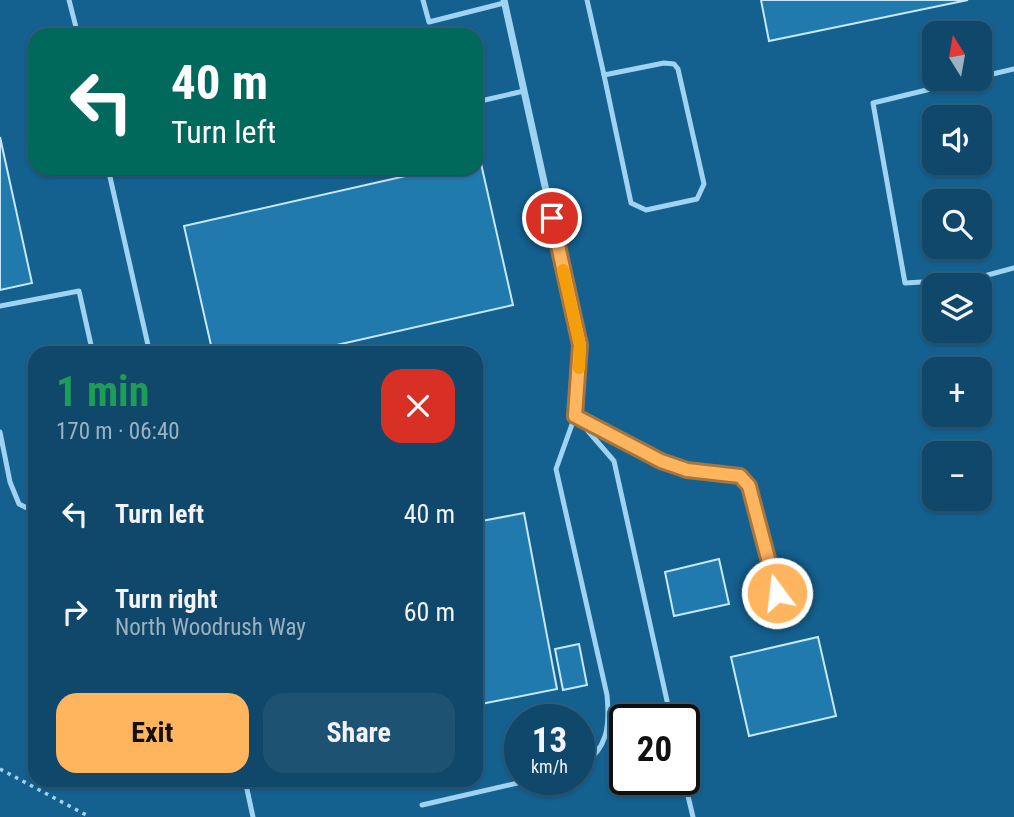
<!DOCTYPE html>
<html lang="en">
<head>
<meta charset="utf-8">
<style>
	:root { --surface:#0f486b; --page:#1d5273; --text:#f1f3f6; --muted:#9bb2c1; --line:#2f607e; --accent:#ffb45e }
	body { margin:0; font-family:"Roboto Condensed",sans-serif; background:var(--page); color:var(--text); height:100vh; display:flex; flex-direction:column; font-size:26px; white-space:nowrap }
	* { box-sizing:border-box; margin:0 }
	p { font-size:23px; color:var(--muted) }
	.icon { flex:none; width:38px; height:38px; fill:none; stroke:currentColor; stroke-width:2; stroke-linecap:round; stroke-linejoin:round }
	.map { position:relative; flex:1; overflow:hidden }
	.sheet { position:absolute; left:28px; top:346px; width:455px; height:441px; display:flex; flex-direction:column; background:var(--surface); border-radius:21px; box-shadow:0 2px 5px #0004,0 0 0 2px var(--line) }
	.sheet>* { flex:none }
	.guide { position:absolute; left:28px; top:28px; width:455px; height:147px; border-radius:21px; box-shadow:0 2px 5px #0004,0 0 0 2px var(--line); background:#00695c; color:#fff; overflow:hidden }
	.needle { width:46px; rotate:349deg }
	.tools { position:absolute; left:922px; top:21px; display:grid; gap:14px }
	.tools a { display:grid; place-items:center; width:70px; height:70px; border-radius:14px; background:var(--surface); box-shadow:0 2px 5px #0004,0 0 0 2px var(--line); font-size:35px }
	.speed { position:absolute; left:504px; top:704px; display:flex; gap:14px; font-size:35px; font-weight:700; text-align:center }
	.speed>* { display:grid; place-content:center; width:91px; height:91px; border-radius:50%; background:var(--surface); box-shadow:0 2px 5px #0004,0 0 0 2px var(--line); line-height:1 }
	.speed small { font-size:18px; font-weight:400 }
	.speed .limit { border:4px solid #111; border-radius:10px; background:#fff; color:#111 }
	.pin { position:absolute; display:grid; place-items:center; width:60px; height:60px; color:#fff; margin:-30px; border:4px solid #fff; border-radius:50%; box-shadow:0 2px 7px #0007 }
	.me { position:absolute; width:77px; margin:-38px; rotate:345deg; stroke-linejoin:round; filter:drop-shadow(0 0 5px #0008) }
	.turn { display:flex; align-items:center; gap:24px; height:147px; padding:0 28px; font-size:32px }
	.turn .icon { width:91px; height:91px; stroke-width:2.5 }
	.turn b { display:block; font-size:49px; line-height:60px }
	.round { display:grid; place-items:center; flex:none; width:74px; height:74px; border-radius:21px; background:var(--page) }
	.headline { display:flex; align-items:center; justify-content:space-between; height:119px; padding:0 28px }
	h1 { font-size:42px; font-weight:700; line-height:52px; color:#1e9e55 }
	.primary-button { display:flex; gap:14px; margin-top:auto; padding:14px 28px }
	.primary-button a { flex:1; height:80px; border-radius:21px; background:var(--accent); color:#111; font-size:28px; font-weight:700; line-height:80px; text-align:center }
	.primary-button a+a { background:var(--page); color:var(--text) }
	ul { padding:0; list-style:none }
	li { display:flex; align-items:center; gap:21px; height:98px; padding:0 28px }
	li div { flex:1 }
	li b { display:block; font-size:26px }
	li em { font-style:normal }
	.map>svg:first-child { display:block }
	.building { fill:#217aae; stroke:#c5e8fc; stroke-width:2 }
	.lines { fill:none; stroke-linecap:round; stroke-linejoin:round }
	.path { stroke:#9fd3f1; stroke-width:3.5; stroke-dasharray:3.5 5; stroke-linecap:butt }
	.service { stroke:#9fd3f1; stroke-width:5 }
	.minor { stroke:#9fd3f1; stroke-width:7 }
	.route-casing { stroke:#a6753d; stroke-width:18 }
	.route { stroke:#ffb45e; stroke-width:12 }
	.slow { stroke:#f59e0b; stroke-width:12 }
</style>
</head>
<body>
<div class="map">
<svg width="1014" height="817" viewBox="0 0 1014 817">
	<rect width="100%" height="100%" fill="#14608f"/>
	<g class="building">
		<path d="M761 0H968L769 41Z"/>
		<path d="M0 137 32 283 0 290Z"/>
		<path d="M480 159 513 305 297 354H213L184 226 441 168H476V160Z"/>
		<path d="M524 513 557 689 476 705V522Z"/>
		<path d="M719 559 729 604 674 616 665 572Z"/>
		<path d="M818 637 836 716 749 736 731 657Z"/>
		<path d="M579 644 587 685 563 690 555 649Z"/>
	</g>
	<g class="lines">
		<path class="path" d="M0 769 90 817"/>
		<g class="service">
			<path d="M69 0 78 35"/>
			<path d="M423 0 429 22 504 3"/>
			<path d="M587 0 604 75"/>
			<path d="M664 63 674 64 678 69 704 184 697 199 646 210 631 203 604 75Z"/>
			<path d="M980 77 1014 69"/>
			<path d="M972 79 873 103 905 283 973 279 1014 268"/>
			<path d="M476 102 524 91"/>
			<path d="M108 168 150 354"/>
			<path d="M0 306 79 291 93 354"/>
			<path d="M575 416 556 469 607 695C610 726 608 750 579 767"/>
			<path d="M575 416 614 461 671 719"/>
			<path d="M578 418 661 461 687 470 740 476 749 486 777 593"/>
			<path d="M0 432 10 482 19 504 35 512"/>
			<path d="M684 779 693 817"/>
			<path d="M245 780 253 817"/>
			<path d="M422 805 535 779"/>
		</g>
		<path class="minor" d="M504 0 580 345 575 416"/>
	</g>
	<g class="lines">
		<g class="route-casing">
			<path id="route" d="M552 218 580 345 575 416 661 461 687 470 740 476 749 486 777 593"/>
		</g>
		<use href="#route" class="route"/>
		<path class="slow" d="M563 270 580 345 579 368"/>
	</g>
</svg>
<div class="tools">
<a><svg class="needle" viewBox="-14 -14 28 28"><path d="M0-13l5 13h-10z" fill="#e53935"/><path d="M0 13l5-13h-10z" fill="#9bb2c1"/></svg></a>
<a><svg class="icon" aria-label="sound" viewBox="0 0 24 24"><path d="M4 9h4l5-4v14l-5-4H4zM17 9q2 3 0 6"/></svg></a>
<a><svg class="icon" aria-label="search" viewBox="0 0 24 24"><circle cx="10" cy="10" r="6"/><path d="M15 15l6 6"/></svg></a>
<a><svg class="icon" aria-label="layers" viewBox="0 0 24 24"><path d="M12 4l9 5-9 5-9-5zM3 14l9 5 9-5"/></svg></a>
<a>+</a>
<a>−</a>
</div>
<div class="speed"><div>13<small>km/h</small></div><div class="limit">20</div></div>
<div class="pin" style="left:552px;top:218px;background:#d93025"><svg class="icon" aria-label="arrive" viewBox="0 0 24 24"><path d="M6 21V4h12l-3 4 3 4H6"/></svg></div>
<svg class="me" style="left:777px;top:593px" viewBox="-20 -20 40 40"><circle r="17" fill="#ffb45e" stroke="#fff" stroke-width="3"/><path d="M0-11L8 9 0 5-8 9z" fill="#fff"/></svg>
<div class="guide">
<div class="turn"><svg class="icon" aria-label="left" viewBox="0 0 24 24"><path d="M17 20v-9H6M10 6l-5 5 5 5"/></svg><div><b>40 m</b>Turn left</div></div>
</div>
<section class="sheet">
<div class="headline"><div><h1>1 min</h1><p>170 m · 06:40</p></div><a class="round" style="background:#d93025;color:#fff"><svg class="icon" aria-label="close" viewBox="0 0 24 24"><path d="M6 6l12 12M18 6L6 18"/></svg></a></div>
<ul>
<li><svg class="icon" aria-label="left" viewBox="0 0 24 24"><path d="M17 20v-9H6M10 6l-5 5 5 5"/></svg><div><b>Turn left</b></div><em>40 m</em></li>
<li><svg class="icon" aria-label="right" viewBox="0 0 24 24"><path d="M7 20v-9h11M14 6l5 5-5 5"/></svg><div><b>Turn right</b><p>North Woodrush Way</p></div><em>60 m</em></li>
</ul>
<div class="primary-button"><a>Exit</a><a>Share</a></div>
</section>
</div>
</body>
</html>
